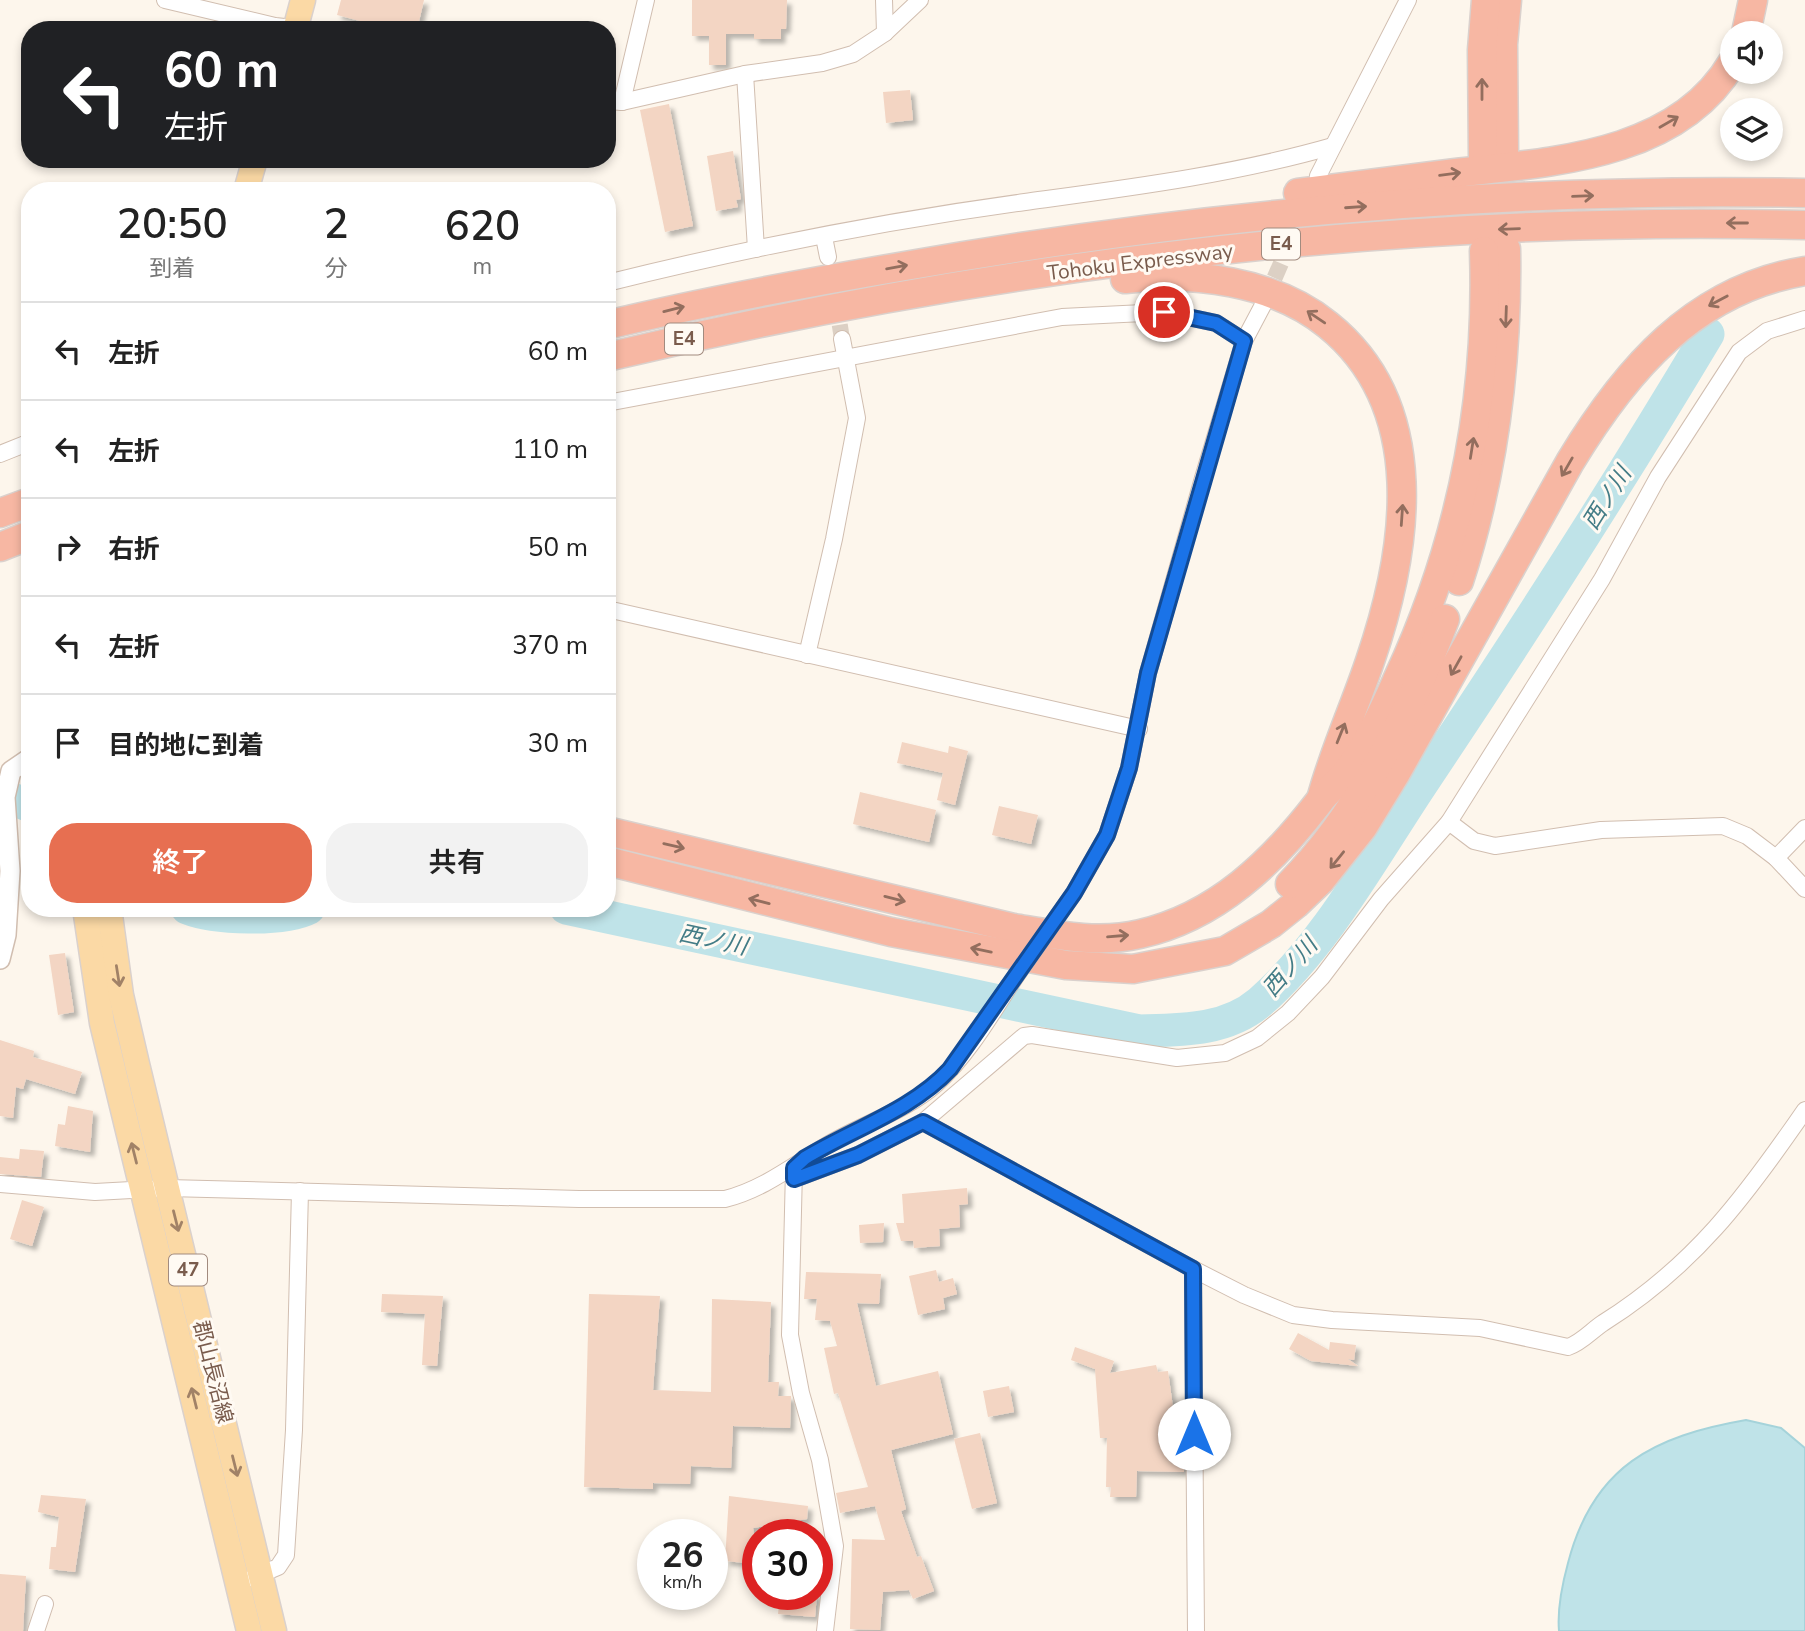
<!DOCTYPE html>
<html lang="ja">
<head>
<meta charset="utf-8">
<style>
	:root { --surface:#fff; --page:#f2f2f2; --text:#222; --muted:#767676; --line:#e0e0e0; --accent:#e76f51 }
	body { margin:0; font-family:"Nunito Sans","Noto Sans JP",sans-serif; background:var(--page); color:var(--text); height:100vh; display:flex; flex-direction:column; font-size:26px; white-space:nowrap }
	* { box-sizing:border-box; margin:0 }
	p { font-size:23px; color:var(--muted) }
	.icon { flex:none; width:38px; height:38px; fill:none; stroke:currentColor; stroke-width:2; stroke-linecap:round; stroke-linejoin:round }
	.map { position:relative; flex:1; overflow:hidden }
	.panel { position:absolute; left:21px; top:182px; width:595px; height:735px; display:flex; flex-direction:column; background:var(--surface); border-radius:28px; box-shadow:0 4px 10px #0003 }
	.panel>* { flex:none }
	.guide { position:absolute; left:21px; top:21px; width:595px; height:147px; border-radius:28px; box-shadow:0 4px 10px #0003; background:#202124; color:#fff; overflow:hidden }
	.tools { position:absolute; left:1720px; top:21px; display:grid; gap:14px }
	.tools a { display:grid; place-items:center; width:63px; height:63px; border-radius:50%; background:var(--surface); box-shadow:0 4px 10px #0003; font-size:35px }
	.speed { position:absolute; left:637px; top:1519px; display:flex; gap:14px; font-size:35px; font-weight:700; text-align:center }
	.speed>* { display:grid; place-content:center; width:91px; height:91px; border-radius:50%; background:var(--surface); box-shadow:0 4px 10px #0003; line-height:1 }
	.speed small { font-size:18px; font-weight:400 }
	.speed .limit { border:10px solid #d22; background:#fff; color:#111 }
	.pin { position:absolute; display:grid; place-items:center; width:60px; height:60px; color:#fff; margin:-30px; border:4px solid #fff; border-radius:50%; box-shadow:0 2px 7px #0007 }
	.me { position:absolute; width:77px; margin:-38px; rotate:0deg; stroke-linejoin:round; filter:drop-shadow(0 0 5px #0008) }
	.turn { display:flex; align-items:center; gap:24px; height:147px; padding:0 28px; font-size:32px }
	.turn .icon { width:91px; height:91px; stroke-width:2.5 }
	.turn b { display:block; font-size:49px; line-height:60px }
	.eta { display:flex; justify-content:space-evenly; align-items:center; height:119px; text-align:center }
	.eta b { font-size:42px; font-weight:600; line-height:49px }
	.primary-button { display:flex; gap:14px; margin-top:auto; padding:14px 28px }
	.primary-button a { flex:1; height:80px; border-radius:28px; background:var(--accent); color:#fff; font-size:28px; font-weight:600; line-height:80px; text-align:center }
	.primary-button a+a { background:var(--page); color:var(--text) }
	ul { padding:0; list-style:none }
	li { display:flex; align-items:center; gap:21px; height:98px; padding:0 28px; border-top:2px solid var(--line) }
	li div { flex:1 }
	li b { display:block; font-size:26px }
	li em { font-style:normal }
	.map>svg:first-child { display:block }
	.water { fill:#bfe3e8; stroke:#a5d3da; stroke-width:2 }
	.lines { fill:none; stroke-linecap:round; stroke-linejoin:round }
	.river { stroke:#bfe3e8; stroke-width:33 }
	.building { fill:#f3d5c3; filter:url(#shadow) }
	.minor-tunnel { stroke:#dcd0c4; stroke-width:16; stroke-dasharray:16 8; stroke-linecap:butt }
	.minor-casing { stroke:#d1beb0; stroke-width:18 }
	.tertiary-casing { stroke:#d1beb0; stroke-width:22 }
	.primary-casing { stroke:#dad1cd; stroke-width:27 }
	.motorway-casing { stroke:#dad1cd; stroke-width:31 }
	.minor { stroke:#fff; stroke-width:16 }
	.tertiary { stroke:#fff; stroke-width:19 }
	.primary { stroke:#fbd9a5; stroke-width:24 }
	.motorway { stroke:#f7b7a3; stroke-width:28 }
	.minor-bridge-casing { stroke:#d1beb0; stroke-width:18; stroke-linecap:butt }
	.minor-bridge { stroke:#fff; stroke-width:16 }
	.oneway { stroke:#936e5e }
	.oneway2 { stroke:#a18267 }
	.route-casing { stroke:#114b97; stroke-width:18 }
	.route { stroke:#1a73e8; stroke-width:12 }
	.labels { text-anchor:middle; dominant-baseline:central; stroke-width:6; stroke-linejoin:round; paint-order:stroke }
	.shield { fill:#fffaf3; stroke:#a28b7f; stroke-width:2 }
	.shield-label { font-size:19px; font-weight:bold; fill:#7a5c4d }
	.street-label { font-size:21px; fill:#7a5c4d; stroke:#fffaf3 }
	.water-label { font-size:23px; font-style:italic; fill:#437c86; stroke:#fffaf3 }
</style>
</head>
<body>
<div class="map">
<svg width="1805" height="1631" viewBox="0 0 1805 1631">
	<defs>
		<filter id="shadow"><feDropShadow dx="4.5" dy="4.5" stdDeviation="2" flood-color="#0004"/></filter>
	</defs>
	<rect width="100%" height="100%" fill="#fdf6ec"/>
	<path class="water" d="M1746 1420 1781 1428 1805 1448V1631H1559C1557 1608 1562 1585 1568 1563 1593 1466 1654 1436 1746 1420Z"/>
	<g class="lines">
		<g class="river">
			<path d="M0 794 30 806"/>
			<path d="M187 908C214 919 284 921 309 908"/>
			<path d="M566 908 1139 1031C1181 1030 1226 1031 1260 1002 1325 945 1373 857 1421 785 1520 637 1616 488 1708 334"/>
		</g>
	</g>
	<g class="building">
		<path d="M341 0H424L417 30H395L337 15Z"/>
		<path d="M692 0H787L786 29H781V39H754V34H726V65H709V36H692Z"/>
		<path d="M910 90 913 120 886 123 883 92Z"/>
		<path d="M669 104 693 226 665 232 640 110Z"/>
		<path d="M733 151 741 199 736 200 738 207 716 211 707 156Z"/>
		<path d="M902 742 948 753 949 746 968 751 955 805 937 800 943 773 897 763Z"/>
		<path d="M860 792 936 810 929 842 853 824Z"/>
		<path d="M999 806 1038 815 1031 844 992 835Z"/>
		<path d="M65 953 74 1012 58 1015 49 955Z"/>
		<path d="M0 1040 34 1051 33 1057 82 1072 75 1094 26 1079 23 1089 16 1087 13 1118 0 1116Z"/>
		<path d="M68 1106 93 1111 90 1152 55 1146 58 1124 65 1125Z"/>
		<path d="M20 1149 44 1151 41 1177 0 1174V1157L19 1159Z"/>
		<path d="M967 1188 968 1204 959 1205 960 1227 939 1229 940 1246 914 1248 913 1241H901L896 1223H904L902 1194Z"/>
		<path d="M22 1200 44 1207 32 1246 10 1239Z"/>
		<path d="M884 1223 883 1242 860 1243 859 1225Z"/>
		<path d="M936 1270 939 1282 953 1278 957 1294 943 1298 945 1309 918 1315 909 1276Z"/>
		<path d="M806 1272 881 1274 879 1304 857 1303 876 1386 938 1371 953 1434 891 1450 906 1509 901 1511 917 1557 921 1556 934 1591 913 1599 909 1590 883 1592 880 1630 850 1629 852 1539 885 1540 875 1506 840 1513 836 1493 868 1487 838 1393 834 1394 824 1348 837 1346 830 1321 815 1320 817 1299H804Z"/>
		<path d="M382 1294 443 1296 437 1366 422 1365 425 1314 381 1312Z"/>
		<path d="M589 1294 660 1296 653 1390 711 1392 712 1299 771 1302 768 1382H779L778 1396H791L790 1428 733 1426 731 1468 691 1466 690 1484 653 1483V1489L584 1487Z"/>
		<path d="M1298 1333 1329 1350 1330 1342 1356 1345 1354 1360 1348 1359 1358 1366 1311 1361 1289 1349Z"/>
		<path d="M1075 1347 1114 1361 1110 1373 1156 1365 1158 1372 1168 1371 1177 1436 1184 1437V1472L1137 1471 1136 1497H1110L1111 1487H1106L1107 1438H1100L1095 1369 1071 1360Z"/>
		<path d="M1009 1386 1014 1412 988 1417 983 1391Z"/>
		<path d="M980 1433 997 1503 972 1509 954 1439Z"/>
		<path d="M41 1495 86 1499 75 1572 49 1569 51 1547H56L59 1517 38 1512Z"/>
		<path d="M729 1496 808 1506 807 1519 753 1528 754 1535 758 1536 756 1564 725 1561Z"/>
		<path d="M0 1574 26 1576 23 1631H0Z"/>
		<path d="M780 1594H817L815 1617 778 1614Z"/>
	</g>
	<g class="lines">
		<g class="minor-tunnel">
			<path d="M1265 300 1305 208"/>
			<path d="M836 301 842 339"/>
		</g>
		<g class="minor-casing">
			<g id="minor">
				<path d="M165 0 275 26 303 29"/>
				<path d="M884 0 885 33"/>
				<path d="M745 74 756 249"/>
				<path d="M607 101 622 102 745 74 822 63 853 54 885 33 920 0"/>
				<path d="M622 102 646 0"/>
				<path d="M1318 176 1408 0"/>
				<path d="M824 237 828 257"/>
				<path d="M607 283C744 249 885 221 1025 202 1128 188 1232 175 1333 146"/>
				<path d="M607 403 1062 317 1164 312 1216 323 1244 341"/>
				<path d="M0 454 30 442"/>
				<path d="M607 609 1139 729"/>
				<path d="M807 655 834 539 857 418 842 339"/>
				<path d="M1449 822 1474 841 1495 846 1601 830 1723 826 1747 836 1776 858 1805 889"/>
				<path d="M1107 835 1129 768 1148 673 1203 478 1244 341 1263 305"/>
				<path d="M1776 858 1805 828"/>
				<path d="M923 1122 1193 1269 1244 1295 1293 1315 1332 1320 1480 1328 1568 1347C1581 1343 1591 1331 1603 1323 1694 1266 1745 1197 1805 1110"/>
				<path d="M794 1170 790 1335 801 1393 820 1460 835 1546 825 1631"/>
				<path d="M794 1179 858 1155 923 1122 1024 1036 1032 1035 1177 1058 1225 1053 1257 1038 1288 1013 1322 977 1381 899 1449 822 1602 579 1658 477 1739 352 1767 331 1805 319"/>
				<path d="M0 1184 95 1192 168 1188 579 1199H725C762 1190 792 1166 824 1147 859 1125 905 1112 936 1084 969 1054 992 1013 1016 976"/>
				<path d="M1193 1269 1196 1631"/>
				<path d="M252 1578 278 1567 286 1555 294 1430 300 1191"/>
				<path d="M36 1631 45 1604"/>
			</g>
		</g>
		<g class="tertiary-casing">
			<path id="tertiary" d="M0 959 6 935 10 871 5 797 11 771 30 758"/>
		</g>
		<g class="primary-casing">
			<g id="primary">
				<path d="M295 30 303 0"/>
				<path d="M246 191 255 159"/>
				<path d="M85 908 102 1023 249 1631"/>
				<path d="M109 908 121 995 137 1064 274 1631"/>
			</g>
		</g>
		<g class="motorway-casing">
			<g id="motorway">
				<path d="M1746 33 1753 0"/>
				<path d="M1504 154 1503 44 1507 0"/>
				<path d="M1483 157 1482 50 1486 0"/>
				<path d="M1298 193C1351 186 1403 180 1456 173 1552 162 1677 156 1732 63"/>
				<path d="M1125 279C1193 271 1274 281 1328 325 1430 407 1408 550 1370 661 1355 706 1335 749 1322 796"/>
				<path d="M607 325C706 301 805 283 905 266 1202 214 1503 187 1805 193"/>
				<path d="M607 357C998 264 1403 215 1805 225"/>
				<path d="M0 513 30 502"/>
				<path d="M0 547 30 535"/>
				<path d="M1459 581C1494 473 1508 362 1506 249"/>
				<path d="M607 831 1014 928C1056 935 1098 944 1140 934 1216 917 1273 862 1319 802 1327 790 1340 782 1348 771 1369 743 1384 709 1398 678 1461 543 1489 399 1484 251"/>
				<path d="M607 861 891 932 1066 965 1133 969 1225 951 1271 924 1296 904 1320 881 1363 827 1396 773 1570 462C1625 371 1694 289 1805 271"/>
				<path d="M1290 884C1360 812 1410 712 1445 619"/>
			</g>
		</g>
		<use href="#minor" class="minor"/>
		<use href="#tertiary" class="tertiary"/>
		<use href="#primary" class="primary"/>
		<use href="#motorway" class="motorway"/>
		<g class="minor-bridge-casing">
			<path id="minor-bridge" d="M1016 976 1074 893 1107 835"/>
		</g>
		<use href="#minor-bridge" class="minor-bridge"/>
	</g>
	<defs><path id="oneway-shaft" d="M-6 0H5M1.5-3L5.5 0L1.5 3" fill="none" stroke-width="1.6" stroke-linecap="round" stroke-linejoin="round" transform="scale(1.75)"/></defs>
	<g class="oneway">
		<use href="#oneway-shaft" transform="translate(1482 89) rotate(-90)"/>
		<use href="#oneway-shaft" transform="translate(1669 122) rotate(-30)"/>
		<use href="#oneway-shaft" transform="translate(1450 174) rotate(-7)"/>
		<use href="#oneway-shaft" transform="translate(1583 196) rotate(-2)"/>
		<use href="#oneway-shaft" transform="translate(1356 207) rotate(-4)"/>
		<use href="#oneway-shaft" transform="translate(1737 223) rotate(180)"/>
		<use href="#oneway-shaft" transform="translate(1509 229) rotate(178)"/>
		<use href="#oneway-shaft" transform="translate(897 267) rotate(-10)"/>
		<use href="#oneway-shaft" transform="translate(1718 301) rotate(152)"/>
		<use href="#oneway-shaft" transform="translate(674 309) rotate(-14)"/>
		<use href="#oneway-shaft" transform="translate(1316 317) rotate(-146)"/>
		<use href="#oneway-shaft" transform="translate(1506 317) rotate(92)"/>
		<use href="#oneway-shaft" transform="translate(1472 448) rotate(-81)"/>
		<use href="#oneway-shaft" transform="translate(1567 467) rotate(120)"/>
		<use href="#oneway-shaft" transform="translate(1402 515) rotate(-86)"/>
		<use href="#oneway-shaft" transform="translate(1456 666) rotate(119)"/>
		<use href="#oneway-shaft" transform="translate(1341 733) rotate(-68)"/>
		<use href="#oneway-shaft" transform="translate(674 846) rotate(13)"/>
		<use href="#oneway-shaft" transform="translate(1337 860) rotate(129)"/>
		<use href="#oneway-shaft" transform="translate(895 899) rotate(14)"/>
		<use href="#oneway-shaft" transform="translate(759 901) rotate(-166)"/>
		<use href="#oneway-shaft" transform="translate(1118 936) rotate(-5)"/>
		<use href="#oneway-shaft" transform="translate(981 950) rotate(-168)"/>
	</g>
	<g class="oneway2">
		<use href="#oneway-shaft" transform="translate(118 976) rotate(81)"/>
		<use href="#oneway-shaft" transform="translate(134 1153) rotate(-104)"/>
		<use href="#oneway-shaft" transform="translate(176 1221) rotate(76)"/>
		<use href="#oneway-shaft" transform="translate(194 1398) rotate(-104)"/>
		<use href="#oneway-shaft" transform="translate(235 1466) rotate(76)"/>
	</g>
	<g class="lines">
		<g class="route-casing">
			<path id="route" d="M1164 312 1216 323 1244 341 1148 673 1129 768 1107 835 1074 893 950 1069C912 1110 853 1129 805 1158L794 1168V1179L858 1155 923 1122 1193 1269 1194 1434"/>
		</g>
		<use href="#route" class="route"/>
	</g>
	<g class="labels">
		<g class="shield">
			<rect x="1262" y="228.5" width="38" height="31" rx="5"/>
			<rect x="665" y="323.5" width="38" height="31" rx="5"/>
			<rect x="169" y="1254.5" width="38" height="31" rx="5"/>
		</g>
		<g class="shield-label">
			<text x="1281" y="244">E4</text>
			<text x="684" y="339">E4</text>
			<text x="188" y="1270">47</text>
		</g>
		<g class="street-label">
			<text transform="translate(1140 262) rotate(-7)">Tohoku Expressway</text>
			<text transform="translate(213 1372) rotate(76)">郡山長沼線</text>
		</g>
		<g class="water-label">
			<text transform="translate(1607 498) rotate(-58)">西ノ川</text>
			<text transform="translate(713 940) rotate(12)">西ノ川</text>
			<text transform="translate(1290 967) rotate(-49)">西ノ川</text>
		</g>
	</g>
</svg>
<div class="tools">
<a><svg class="icon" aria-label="sound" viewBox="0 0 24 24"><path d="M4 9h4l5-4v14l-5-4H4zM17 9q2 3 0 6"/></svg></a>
<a><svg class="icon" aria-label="layers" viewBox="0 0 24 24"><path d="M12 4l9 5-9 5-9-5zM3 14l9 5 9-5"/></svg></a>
</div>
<div class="speed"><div>26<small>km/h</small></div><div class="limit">30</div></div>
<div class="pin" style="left:1164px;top:312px;background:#d93025"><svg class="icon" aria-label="arrive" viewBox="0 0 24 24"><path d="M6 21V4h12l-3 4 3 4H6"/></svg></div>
<svg class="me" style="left:1194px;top:1434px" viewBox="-20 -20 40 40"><circle r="19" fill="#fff"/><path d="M0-13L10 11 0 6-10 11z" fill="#1a73e8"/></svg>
<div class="guide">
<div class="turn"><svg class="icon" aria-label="left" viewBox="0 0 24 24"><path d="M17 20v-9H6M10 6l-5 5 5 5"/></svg><div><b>60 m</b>左折</div></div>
</div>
<section class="panel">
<div class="eta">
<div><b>20:50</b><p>到着</p></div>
<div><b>2</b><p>分</p></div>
<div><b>620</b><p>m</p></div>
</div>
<ul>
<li><svg class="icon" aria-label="left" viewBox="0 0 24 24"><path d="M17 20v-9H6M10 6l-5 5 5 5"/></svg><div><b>左折</b></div><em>60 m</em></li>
<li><svg class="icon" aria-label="left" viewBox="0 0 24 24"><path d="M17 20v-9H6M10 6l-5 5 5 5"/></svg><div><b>左折</b></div><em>110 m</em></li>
<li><svg class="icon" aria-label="right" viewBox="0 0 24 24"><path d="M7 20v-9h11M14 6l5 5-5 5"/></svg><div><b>右折</b></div><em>50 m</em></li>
<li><svg class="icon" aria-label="left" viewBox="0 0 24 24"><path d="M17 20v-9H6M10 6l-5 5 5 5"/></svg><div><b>左折</b></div><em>370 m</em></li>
<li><svg class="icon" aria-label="arrive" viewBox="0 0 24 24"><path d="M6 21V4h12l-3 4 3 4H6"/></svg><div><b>目的地に到着</b></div><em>30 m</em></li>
</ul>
<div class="primary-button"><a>終了</a><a>共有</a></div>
</section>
</div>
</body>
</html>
